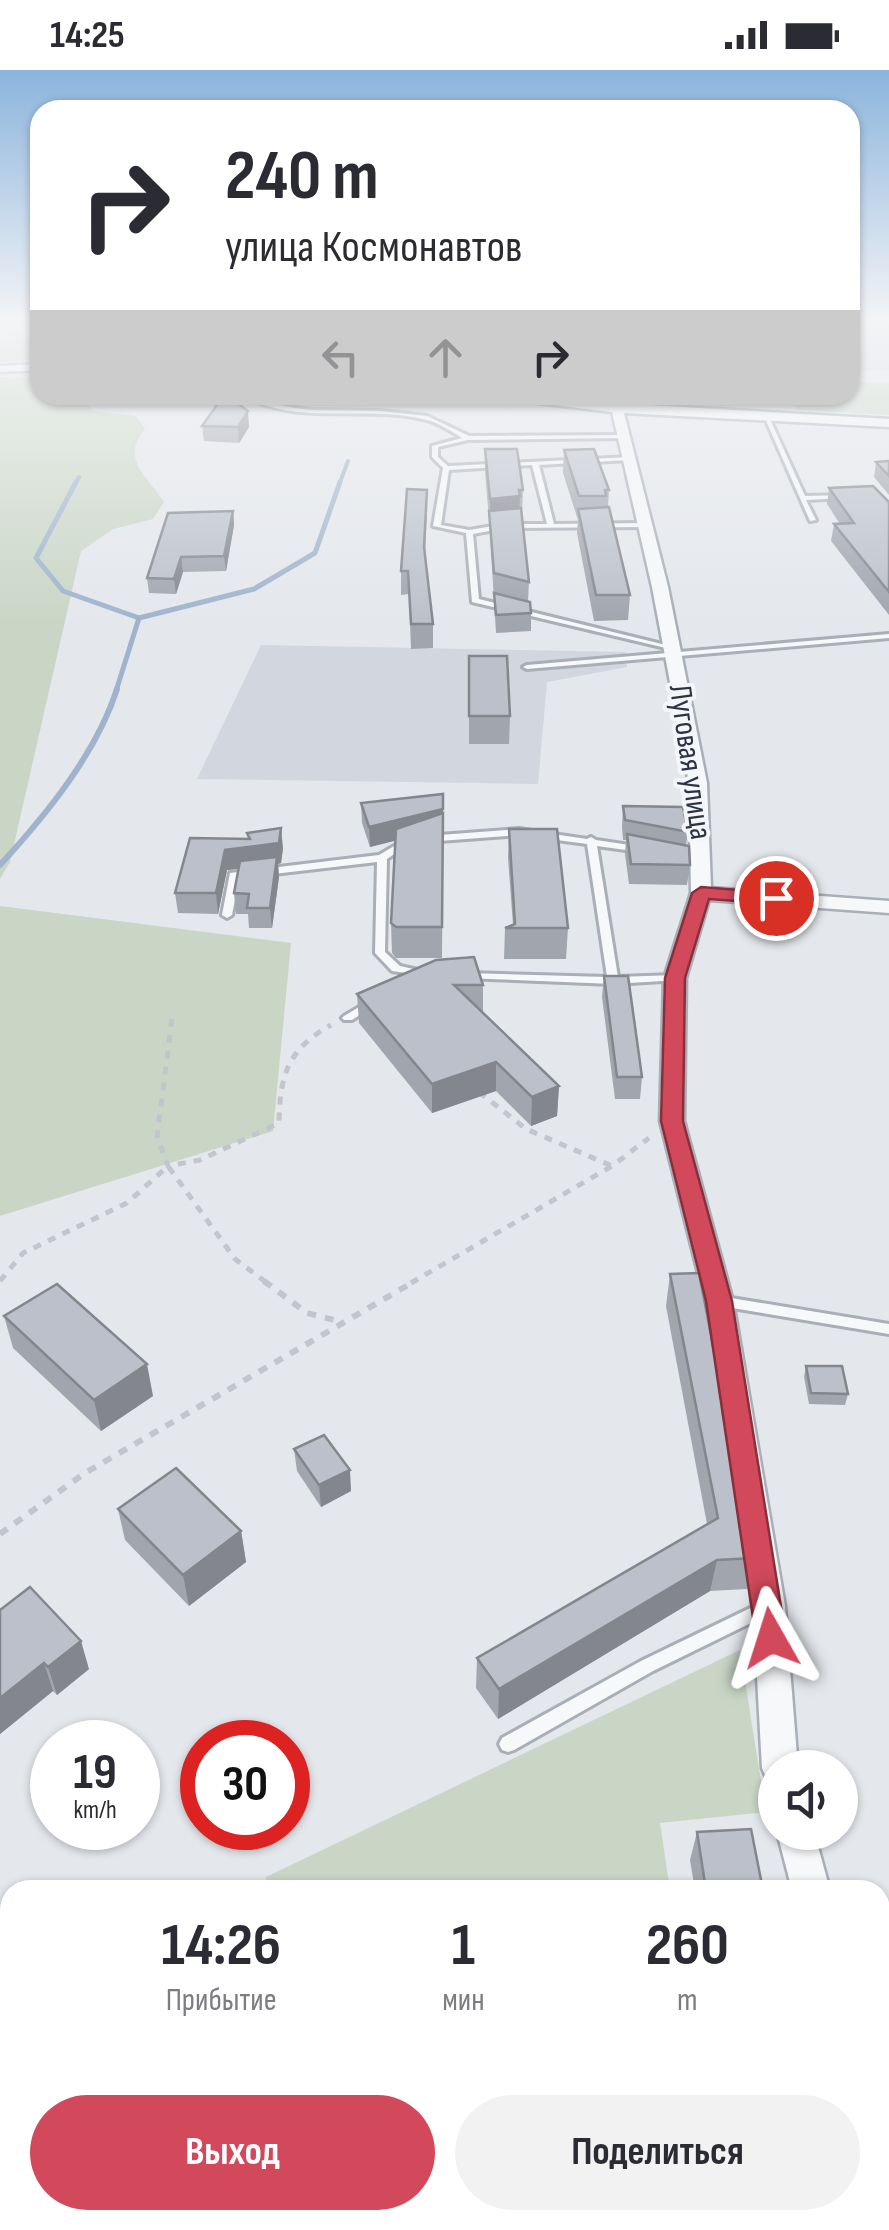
<!DOCTYPE html>
<html lang="ru">
<head>
<meta charset="utf-8">
<style>
	:root { --surface:#fff; --page:#f2f2f3; --text:#2b2b33; --muted:#7c7c81; --accent:#d1495b }
	body { margin:0; font-family:"Sofia Sans Condensed",sans-serif; background:var(--page); color:var(--text); height:100vh; display:flex; flex-direction:column; font-size:38px; white-space:nowrap }
	* { box-sizing:border-box; margin:0 }
	p { font-size:32px; color:var(--muted) }
	.icon { flex:none; width:55px; height:55px; fill:none; stroke:currentColor; stroke-width:2; stroke-linecap:round; stroke-linejoin:round }
	.map { position:relative; flex:1; overflow:hidden }
	.sheet { position:absolute; left:0px; top:1810px; width:890px; height:350px; display:flex; flex-direction:column; background:var(--surface); border-radius:30px 30px 0 0; box-shadow:0 2px 8px #0004 }
	.sheet>* { flex:none }
	.top-card { position:absolute; left:30px; top:30px; width:830px; height:305px; border-radius:30px; box-shadow:0 2px 8px #0004; background:#fff; color:var(--text); overflow:hidden }
	.tools { position:absolute; left:758px; top:1680px; display:grid; gap:20px }
	.tools a { display:grid; place-items:center; width:100px; height:100px; border-radius:50%; background:var(--surface); box-shadow:0 2px 8px #0004; font-size:50px }
	.speed { position:absolute; left:30px; top:1650px; display:flex; gap:20px; font-size:50px; font-weight:700; text-align:center }
	.speed>* { display:grid; place-content:center; width:130px; height:130px; border-radius:50%; background:var(--surface); box-shadow:0 2px 8px #0004; line-height:1 }
	.speed small { font-size:25px; font-weight:400 }
	.speed .limit { border:15px solid #d22; background:#fff; color:#111 }
	.pin { position:absolute; display:grid; place-items:center; width:85px; height:85px; color:#fff; margin:-42px; border:5px solid #fff; border-radius:50%; box-shadow:0 2px 10px #0007 }
	.me { position:absolute; width:110px; margin:-55px; rotate:354deg; stroke-linejoin:round; filter:drop-shadow(0 0 8px #0008) }
	.turn { display:flex; align-items:center; gap:35px; height:210px; padding:0 30px; font-size:45px }
	.turn .icon { width:130px; height:130px; stroke-width:2.5 }
	.turn b { display:block; font-size:70px; line-height:85px }
	.lanes { display:flex; align-items:center; height:95px; padding:0 30px; background:#0003; justify-content:center; gap:50px; direction:ltr }
	.lanes .off { opacity:.35 }
	.eta { display:flex; justify-content:space-evenly; align-items:center; height:170px; text-align:center }
	.eta b { font-size:60px; font-weight:700; line-height:70px }
	.action { display:flex; gap:20px; margin-top:auto; padding:20px 30px }
	.action a { flex:1; height:115px; border-radius:60px; background:var(--accent); color:#fff; font-size:40px; font-weight:700; line-height:115px; text-align:center }
	.action a+a { background:var(--page); color:var(--text) }
	.status { display:flex; justify-content:space-between; align-items:center; height:70px; padding:0 50px; background:var(--surface); direction:ltr }
	.status svg { height:28px; fill:currentColor }
	.map>svg:first-child { display:block }
	.built { fill:#d2d6de }
	.green { fill:#c9d6c5 }
	.lines { fill:none; stroke-linecap:round; stroke-linejoin:round }
	.stream-far2 { stroke:#9fb4cc; stroke-width:4 }
	.stream-far1 { stroke:#9fb4cc; stroke-width:5 }
	.stream { stroke:#9fb4cc; stroke-width:6 }
	.lane-casing { stroke:#a9aeb7; stroke-width:6 }
	.street-casing { stroke:#a9aeb7; stroke-width:5 }
	.path-far1 { stroke:#c2c5cb; stroke-width:5; stroke-dasharray:8 8; stroke-linecap:butt }
	.path { stroke:#c2c5cb; stroke-width:6; stroke-dasharray:9 9; stroke-linecap:butt }
	.lane { fill:#f7f8fa; fill-rule:evenodd }
	.street { fill:#f7f8fa; fill-rule:evenodd }
	.wall { fill:#a1a5ae }
	.shaded-wall { fill:#83868d }
	.building { fill:#bbc0ca; stroke:#83868d; stroke-width:2.5 }
	.route { fill:#d1495b; stroke:#882f3b; stroke-width:2.5 }
	.labels { text-anchor:middle; dominant-baseline:central; stroke-width:8; stroke-linejoin:round; paint-order:stroke }
	.street-label { font-size:32px; fill:#2b3445; stroke:#f4f6f9 }
</style>
</head>
<body>
<div class="status"><b>14:25</b><svg viewBox="0 0 49 12"><path d="M0 12V9h3v3zM5 12V6h3v6zM10 12V3h3v9zM15 12V0h3v12zM26 1h20v11H26zM47 4h2v5h-2z"/></svg></div>
<div class="map">
<svg width="889" height="2160" viewBox="0 0 889 2160">
	<rect width="100%" height="100%" fill="#e4e7ec"/>
	<g class="built">
		<path d="M850 251H889V301L850 300Z"/>
		<path d="M261 575 625 582 627 597 547 612 538 714 197 709Z"/>
	</g>
	<g class="green">
		<path d="M40 254V289L0 292V266Z"/>
		<path d="M0 307 40 309V325H83L93 341 136 346 145 359C120 389 146 404 164 432L153 449 113 459 81 481 10 792 0 809Z"/>
		<path d="M850 311 889 313V345L796 340V325H850Z"/>
		<path d="M0 836 291 873 273 1061 0 1146Z"/>
		<path d="M740 1580 766 1742 660 1753 670 1820H267L266 1807Z"/>
		<path d="M10 1891V2150H183L188 2160H0V1895Z"/>
	</g>
	<g class="lines">
		<g class="stream-far2">
			<path d="M75 415 79 407"/>
			<path d="M339 415 348 391"/>
		</g>
		<g class="stream-far1">
			<path d="M76 412 36 488 63 521 139 548 254 519 315 483 340 412"/>
			<path d="M116 621 139 548"/>
		</g>
		<path class="stream" d="M0 795C46 745 96 684 117 619"/>
		<g class="lane-casing">
			<g id="lane">
				<path d="M242 325H250L268 332 288 337 310 340 380 341 427 346 469 366 626 365 624 368 468 370 438 377V387L448 396 631 387 632 388 629 390 539 395 554 454 646 453H649V457L505 458 473 464 479 529 674 577 670 579 472 532 466 463 433 456 443 398 432 387V376L462 368C451 361 439 353 427 350 366 334 299 357 242 325ZM532 395 547 454H505L469 460 441 455 449 400Z"/>
				<path d="M764 346 769 347 805 426 845 425 848 427 847 428 806 430 816 450 810 451Z"/>
				<path d="M889 564V568L527 599 523 597 527 595Z"/>
				<path d="M519 759 587 769 591 767 596 770 643 777 645 779 640 782 597 776 618 907 675 905 681 908 679 910 613 914 464 908 463 906 464 904 468 903 607 907 587 774 519 765 426 772 421 769 426 766Z"/>
				<path d="M406 769 411 772 409 774 387 789 385 882 400 896 427 902 428 904 427 906 392 901 375 883 377 792 239 808 232 845 227 848 222 845 230 803 379 785Z"/>
				<path d="M371 930 377 933 375 935 352 950H344L342 948 344 946Z"/>
				<path d="M719 1226 889 1254V1264L714 1235 712 1231 714 1227Z"/>
				<path d="M767 1530 773 1532 775 1537 773 1542 653 1601 514 1680 508 1682 502 1680 499 1674 502 1668 641 1591Z"/>
			</g>
		</g>
		<g class="street-casing">
			<g id="street">
				<path d="M40 294V300L0 302V296Z"/>
				<path d="M471 325 889 349V357L624 343 668 517 707 713 711 818 889 831V843L709 830 686 908 684 1051 733 1231 785 1536 798 1698H775V1713L767 1710 762 1698 753 1536 705 1231 660 1051 664 908 691 823 689 713 652 517 612 342Z"/>
				<path d="M777 1762H814L830 1820H792Z"/>
				<path d="M880 2054 889 2058V2129L880 2126Z"/>
			</g>
		</g>
		<g class="path-far1">
			<path d="M172 949 157 1066 168 1096 200 1090 279 1053C280 1005 287 980 331 955"/>
			<path d="M479 1022 526 1059 612 1096"/>
			<path d="M0 1211 23 1183 127 1133 168 1096 235 1189 267 1213"/>
			<path d="M411 1213 612 1096 649 1068"/>
		</g>
		<g class="path">
			<path d="M264 1211 307 1243 342 1252"/>
			<path d="M0 1464 85 1403 415 1211"/>
		</g>
		<use href="#lane" class="lane"/>
		<use href="#street" class="street"/>
	</g>
	<g class="wall">
		<path d="M202 356 249 357 239 373 204 371Z"/>
		<path d="M485 379 523 420 522 443 529 512 528 531 531 543V561L496 563 489 449 485 402Z"/>
		<path d="M564 380 609 420 608 437 630 525 628 550 594 551 577 463 578 450 563 403Z"/>
		<path d="M889 391V425L874 407 876 392Z"/>
		<path d="M829 418 889 432V545L831 471 834 454H840L827 434Z"/>
		<path d="M233 441 234 455 226 501 183 502 176 524 149 523 147 508Z"/>
		<path d="M427 443 425 485 433 554V578L411 579 409 524 401 525V501Z"/>
		<path d="M469 586 510 646 509 674H469Z"/>
		<path d="M443 724 442 888H396L392 883 391 853 395 770 370 777 362 753 361 733Z"/>
		<path d="M623 736 688 762 686 775 690 795 687 815 629 814 625 784 626 770H623L622 756Z"/>
		<path d="M509 759 568 858 566 889H504L505 858 513 855 508 788Z"/>
		<path d="M247 763 283 778 281 793 278 794 279 807 272 858H249L248 844H236L234 823 239 799 227 800 218 844 178 843 175 823 248 769Z"/>
		<path d="M436 890 483 915V943L559 1016 557 1046 531 1056 496 1021 432 1043 359 953 357 924Z"/>
		<path d="M604 906 642 1007 640 1029H615L602 927Z"/>
		<path d="M670 1204 754 1488 747 1519 710 1521 498 1649 476 1618 477 1588 707 1454 666 1236Z"/>
		<path d="M4 1246 153 1326 101 1361 13 1278Z"/>
		<path d="M806 1296 848 1324 845 1335 809 1334 804 1307Z"/>
		<path d="M294 1379 351 1421 321 1437 297 1401Z"/>
		<path d="M118 1439 241 1461 246 1492 189 1536 125 1470Z"/>
		<path d="M0 1540 89 1599 57 1625 53 1621 0 1664Z"/>
		<path d="M697 1762 763 1820H695L690 1790Z"/>
	</g>
	<g class="shaded-wall">
		<path d="M248 341 249 357 239 373 238 357Z"/>
		<path d="M520 426 519 450 490 453V429Z"/>
		<path d="M233 441 234 455 226 501 224 486Z"/>
		<path d="M181 487 183 502 176 524 174 509Z"/>
		<path d="M443 739 442 888 443 759 370 777 369 757Z"/>
		<path d="M281 758 283 778 281 793 278 794 279 807 272 858 270 838 276 794 227 800 218 844 216 823 225 780Z"/>
		<path d="M496 992V1021L432 1043V1014Z"/>
		<path d="M559 1016 557 1046 531 1056 532 1027Z"/>
		<path d="M147 1294 153 1326 101 1361 94 1330Z"/>
		<path d="M350 1400 351 1421 321 1437 319 1415Z"/>
		<path d="M241 1461 246 1492 189 1536 183 1505Z"/>
		<path d="M717 1490 710 1521 498 1649 499 1619Z"/>
		<path d="M81 1571 89 1599 57 1625 48 1597Z"/>
		<path d="M44 1593 53 1621 0 1664V1628Z"/>
	</g>
	<g class="building">
		<path d="M224 325H226L248 341 238 357 202 356Z"/>
		<path d="M485 379H517L523 420H519L520 426 490 429Z"/>
		<path d="M594 379 609 420H605L606 426H579L564 380Z"/>
		<path d="M889 391V406L876 392Z"/>
		<path d="M873 416 889 432V522L834 454 854 453 829 418Z"/>
		<path d="M407 419 427 420 424 477 433 554H411L408 501H401Z"/>
		<path d="M609 437 630 525H596L578 439Z"/>
		<path d="M521 438 529 512 494 503 489 441Z"/>
		<path d="M233 441 224 486 181 487 174 509 147 508 168 443Z"/>
		<path d="M494 523 530 532 531 543 496 545Z"/>
		<path d="M469 586H507L510 646H469Z"/>
		<path d="M443 724V739L369 757 361 733Z"/>
		<path d="M623 736 683 737 688 762 625 750Z"/>
		<path d="M443 743 442 857H396L391 853 396 759Z"/>
		<path d="M281 758 279 773 225 780 216 823H175L190 768 250 769 247 763Z"/>
		<path d="M509 759H557L568 858H505L515 854Z"/>
		<path d="M627 764 689 776 690 795 631 794Z"/>
		<path d="M277 787 270 838H247L249 824 234 823 240 791Z"/>
		<path d="M474 887 483 915H454L559 1016 532 1027 496 992 432 1014 357 924 436 890Z"/>
		<path d="M604 906H628L642 1007H617Z"/>
		<path d="M699 1203 754 1488 717 1490 499 1619 477 1588 718 1448 670 1204Z"/>
		<path d="M57 1214 147 1294 94 1330 4 1246Z"/>
		<path d="M806 1296H842L848 1324 811 1323Z"/>
		<path d="M324 1365 350 1400 319 1415 294 1379Z"/>
		<path d="M176 1398 241 1461 183 1505 118 1439Z"/>
		<path d="M30 1517 81 1571 48 1597 44 1593 0 1628V1540Z"/>
		<path d="M751 1759 763 1820H706L697 1762Z"/>
	</g>
	<linearGradient id="sky" x2="0" y2="1"><stop stop-color="#8bb4dd"/><stop offset="0.45" stop-color="#f3f4f6"/><stop offset="1" stop-color="#f3f4f6" stop-opacity="0"/></linearGradient>
	<rect width="889" height="553" fill="url(#sky)"/>
	<path class="route" d="M701 817 776 823 786 828 776 834 709 829 685 908 683 1051 732 1231 786 1568 782 1578 771 1582 760 1578 756 1568 706 1231 661 1051 665 908 692 823Z"/>
	<g class="labels">
		<g class="street-label">
			<text transform="translate(690 692) rotate(82)">Луговая улица</text>
		</g>
	</g>
</svg>
<div class="tools">
<a><svg class="icon" aria-label="sound" viewBox="0 0 24 24"><path d="M4 9h4l5-4v14l-5-4H4zM17 9q2 3 0 6"/></svg></a>
</div>
<div class="speed"><div>19<small>km/h</small></div><div class="limit">30</div></div>
<div class="pin" style="left:776px;top:828px;background:#d93025"><svg class="icon" aria-label="arrive" viewBox="0 0 24 24"><path d="M6 21V4h12l-3 4 3 4H6"/></svg></div>
<svg class="me" style="left:771px;top:1568px" viewBox="-20 -20 40 40"><path d="M0-17L14 15 0 8-14 15z" fill="#d1495b" stroke="#fff" stroke-width="4"/></svg>
<div class="top-card">
<div class="turn"><svg class="icon" aria-label="right" viewBox="0 0 24 24"><path d="M7 20v-9h11M14 6l5 5-5 5"/></svg><div><b>240 m</b>улица Космонавтов</div></div>
<div class="lanes"><svg class="icon off" aria-label="left" viewBox="0 0 24 24"><path d="M17 20v-9H6M10 6l-5 5 5 5"/></svg><svg class="icon off" aria-label="ahead" viewBox="0 0 24 24"><path d="M12 20V5M6 11l6-6 6 6"/></svg><svg class="icon" aria-label="right" viewBox="0 0 24 24"><path d="M7 20v-9h11M14 6l5 5-5 5"/></svg></div>
</div>
<section class="sheet">
<div class="eta">
<div><b>14:26</b><p>Прибытие</p></div>
<div><b>1</b><p>мин</p></div>
<div><b>260</b><p>m</p></div>
</div>
<div class="action"><a>Выход</a><a>Поделиться</a></div>
</section>
</div>
</body>
</html>
